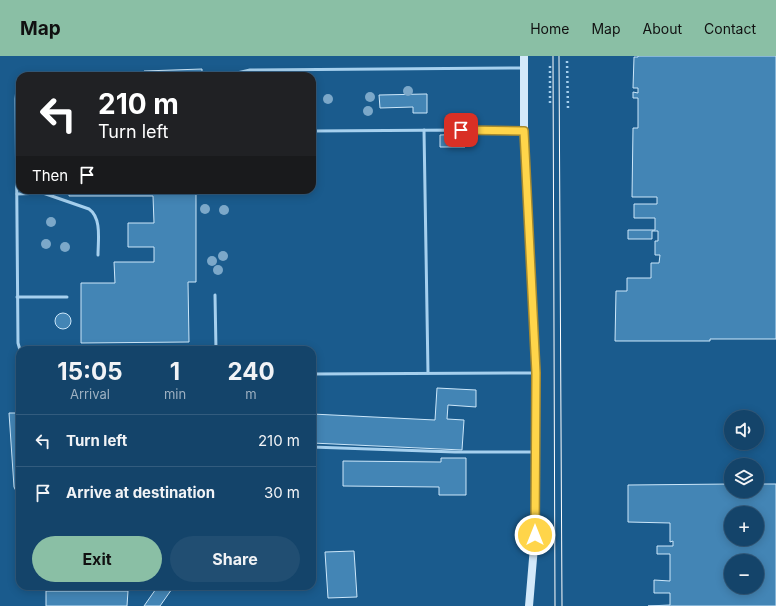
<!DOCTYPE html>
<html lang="en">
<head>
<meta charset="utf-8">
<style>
	:root { --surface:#14446a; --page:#214e72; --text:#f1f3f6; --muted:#9db0c1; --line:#335c7e; --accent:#8abfa5 }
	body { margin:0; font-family:Inter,sans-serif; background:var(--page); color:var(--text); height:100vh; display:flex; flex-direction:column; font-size:15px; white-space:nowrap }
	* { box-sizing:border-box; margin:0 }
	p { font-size:13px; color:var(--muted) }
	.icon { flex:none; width:22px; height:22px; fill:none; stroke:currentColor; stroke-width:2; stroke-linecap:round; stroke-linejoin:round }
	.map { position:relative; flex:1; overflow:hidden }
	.drawer { position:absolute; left:16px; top:290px; width:300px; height:244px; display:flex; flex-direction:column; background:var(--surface); border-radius:12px; box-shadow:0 2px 10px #0003,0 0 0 1px var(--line) }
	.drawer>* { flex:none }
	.hud { position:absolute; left:16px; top:16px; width:300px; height:122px; border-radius:12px; box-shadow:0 2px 10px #0003,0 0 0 1px var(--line); background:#202124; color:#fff; overflow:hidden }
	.tools { position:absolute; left:724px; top:354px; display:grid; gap:8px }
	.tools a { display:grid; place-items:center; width:40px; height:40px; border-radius:50%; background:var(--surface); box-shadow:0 2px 10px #0003,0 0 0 1px var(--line); font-size:20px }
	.pin { position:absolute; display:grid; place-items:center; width:34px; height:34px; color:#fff; margin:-17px; border-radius:8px; box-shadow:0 2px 6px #0006 }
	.me { position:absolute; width:44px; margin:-22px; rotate:0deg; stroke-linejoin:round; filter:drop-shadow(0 0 3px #0008) }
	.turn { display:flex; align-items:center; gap:14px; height:84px; padding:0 16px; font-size:18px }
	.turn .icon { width:52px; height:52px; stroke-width:2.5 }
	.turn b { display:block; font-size:28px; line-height:34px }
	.then { display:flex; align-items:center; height:38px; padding:0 16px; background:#0003; gap:8px; font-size:15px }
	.eta { display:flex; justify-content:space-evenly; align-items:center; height:68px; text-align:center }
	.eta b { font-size:24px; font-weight:700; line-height:28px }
	.primary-button { display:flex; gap:8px; margin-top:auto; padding:8px 16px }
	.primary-button a { flex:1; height:46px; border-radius:24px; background:var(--accent); color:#111; font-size:16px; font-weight:700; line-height:46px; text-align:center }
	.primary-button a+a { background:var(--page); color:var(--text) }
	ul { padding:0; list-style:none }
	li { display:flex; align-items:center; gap:12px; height:52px; padding:0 16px; border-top:1px solid var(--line) }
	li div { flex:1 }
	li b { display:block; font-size:15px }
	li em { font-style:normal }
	header { display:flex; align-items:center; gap:24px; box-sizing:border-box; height:56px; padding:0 20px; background:var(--accent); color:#111 }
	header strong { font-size:19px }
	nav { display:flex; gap:22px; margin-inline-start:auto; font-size:14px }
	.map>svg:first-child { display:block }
	.building { fill:#4385b5; stroke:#cce7fa; fill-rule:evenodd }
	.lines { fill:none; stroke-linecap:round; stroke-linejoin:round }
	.path { stroke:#a6d0ee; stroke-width:2.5; stroke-dasharray:2 3; stroke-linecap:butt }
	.service { stroke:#a6d0ee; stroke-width:3 }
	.secondary { stroke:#d3e9fa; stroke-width:8 }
	.tram { stroke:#fff; stroke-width:1 }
	.tree { fill:#7ca8c9 }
	.route-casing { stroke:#a68a30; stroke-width:10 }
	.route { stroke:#ffd54a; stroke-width:7 }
</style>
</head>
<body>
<header>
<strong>Map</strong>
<nav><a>Home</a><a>Map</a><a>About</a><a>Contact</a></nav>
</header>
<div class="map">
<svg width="776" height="550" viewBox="0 0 776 550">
	<rect width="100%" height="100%" fill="#1a5b8d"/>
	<g class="building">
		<path d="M638 0H776V283H710V285H615L616 235H627V222H651V207H659L660 199H655V185H658V175H652V183H628V174H655V162H634V148H657V141H632L633 72H638V42H633V36L638 37V32H633L634 1H638Z"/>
		<path d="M202 13V20H144V15Z"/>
		<path d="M425 38H427V57H413V51L380 52 379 39Z"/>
		<path d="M465 78V91H440V79Z"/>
		<path d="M69 134H196V226H188L189 286 81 287V227H115L114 206H154V191H128V167H154L153 140H69Z"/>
		<circle cx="63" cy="265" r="8"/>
		<path d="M437 332 476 334V351L448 349 447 363 464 364 462 394 312 387V358L435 364Z"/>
		<path d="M9 357H20V438L17 437 14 431Z"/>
		<path d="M441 402H466V439H439V431L343 430V405L441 406Z"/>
		<path d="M731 428V435H757V428H776V550H648L670 549V537H654V524L670 525V498H657V490H673V485L670 486V467L628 466V429ZM731 457H757V483H731ZM731 505H757V531H731Z"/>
		<path d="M354 495 357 541 328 542 325 496Z"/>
		<path d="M158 530H174L160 550H144Z"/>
		<path d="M46 535H128L127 550H46Z"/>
	</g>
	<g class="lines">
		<g class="path">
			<path d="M567 5 568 53"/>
			<path d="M550 10V49"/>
		</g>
		<g class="service">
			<path d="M234 20 237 17 250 14 522 12"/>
			<path d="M20 30 17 33 16 43 18 287 20 294"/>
			<path d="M424 74 428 317"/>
			<path d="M312 75 461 74 523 75"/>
			<path d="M17 138 43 137 89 153C102 162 98 185 98 199"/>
			<path d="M215 239 216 294"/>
			<path d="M17 241H67"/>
			<path d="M312 318 534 317"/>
			<path d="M312 391 455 396H534"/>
		</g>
		<path class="secondary" d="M524 0V75L536 317 535 479 529 550"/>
		<g class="tram">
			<path d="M553 0 555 550"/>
			<path d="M559 0 562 550"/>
		</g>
	</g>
	<g class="tree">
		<circle cx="408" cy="35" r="5"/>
		<circle cx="370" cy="41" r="5"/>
		<circle cx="328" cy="43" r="5"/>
		<circle cx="368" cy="55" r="5"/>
		<circle cx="205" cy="153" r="5"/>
		<circle cx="224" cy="154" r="5"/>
		<circle cx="51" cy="166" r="5"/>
		<circle cx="46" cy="188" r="5"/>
		<circle cx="65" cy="191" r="5"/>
		<circle cx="223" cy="200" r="5"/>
		<circle cx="212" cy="205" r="5"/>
		<circle cx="218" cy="214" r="5"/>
	</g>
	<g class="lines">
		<g class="route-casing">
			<path id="route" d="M461 74 524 75 536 317 535 479"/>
		</g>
		<use href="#route" class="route"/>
	</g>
</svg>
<div class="tools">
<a><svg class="icon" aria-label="sound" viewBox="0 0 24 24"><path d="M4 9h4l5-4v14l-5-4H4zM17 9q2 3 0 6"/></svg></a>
<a><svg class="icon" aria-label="layers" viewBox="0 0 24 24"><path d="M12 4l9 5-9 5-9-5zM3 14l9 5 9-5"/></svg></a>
<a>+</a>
<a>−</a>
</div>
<div class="pin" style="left:461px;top:74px;background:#d93025"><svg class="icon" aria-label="arrive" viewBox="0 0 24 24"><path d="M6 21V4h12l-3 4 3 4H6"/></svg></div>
<svg class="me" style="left:535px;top:479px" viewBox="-20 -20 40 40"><circle r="17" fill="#ffd54a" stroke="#fff" stroke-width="3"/><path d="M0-11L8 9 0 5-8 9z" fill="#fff"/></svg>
<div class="hud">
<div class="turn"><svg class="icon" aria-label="left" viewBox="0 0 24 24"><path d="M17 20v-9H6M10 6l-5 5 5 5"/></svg><div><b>210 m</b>Turn left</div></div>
<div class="then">Then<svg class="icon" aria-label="arrive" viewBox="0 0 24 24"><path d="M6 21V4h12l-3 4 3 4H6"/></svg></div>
</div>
<section class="drawer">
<div class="eta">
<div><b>15:05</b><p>Arrival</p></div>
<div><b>1</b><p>min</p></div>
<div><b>240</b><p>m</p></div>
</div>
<ul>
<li><svg class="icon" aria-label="left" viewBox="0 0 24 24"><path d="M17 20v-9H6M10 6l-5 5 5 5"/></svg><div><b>Turn left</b></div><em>210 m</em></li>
<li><svg class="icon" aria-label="arrive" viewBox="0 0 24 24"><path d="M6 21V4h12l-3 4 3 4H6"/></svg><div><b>Arrive at destination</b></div><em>30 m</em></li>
</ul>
<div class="primary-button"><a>Exit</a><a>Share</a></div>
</section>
</div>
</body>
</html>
